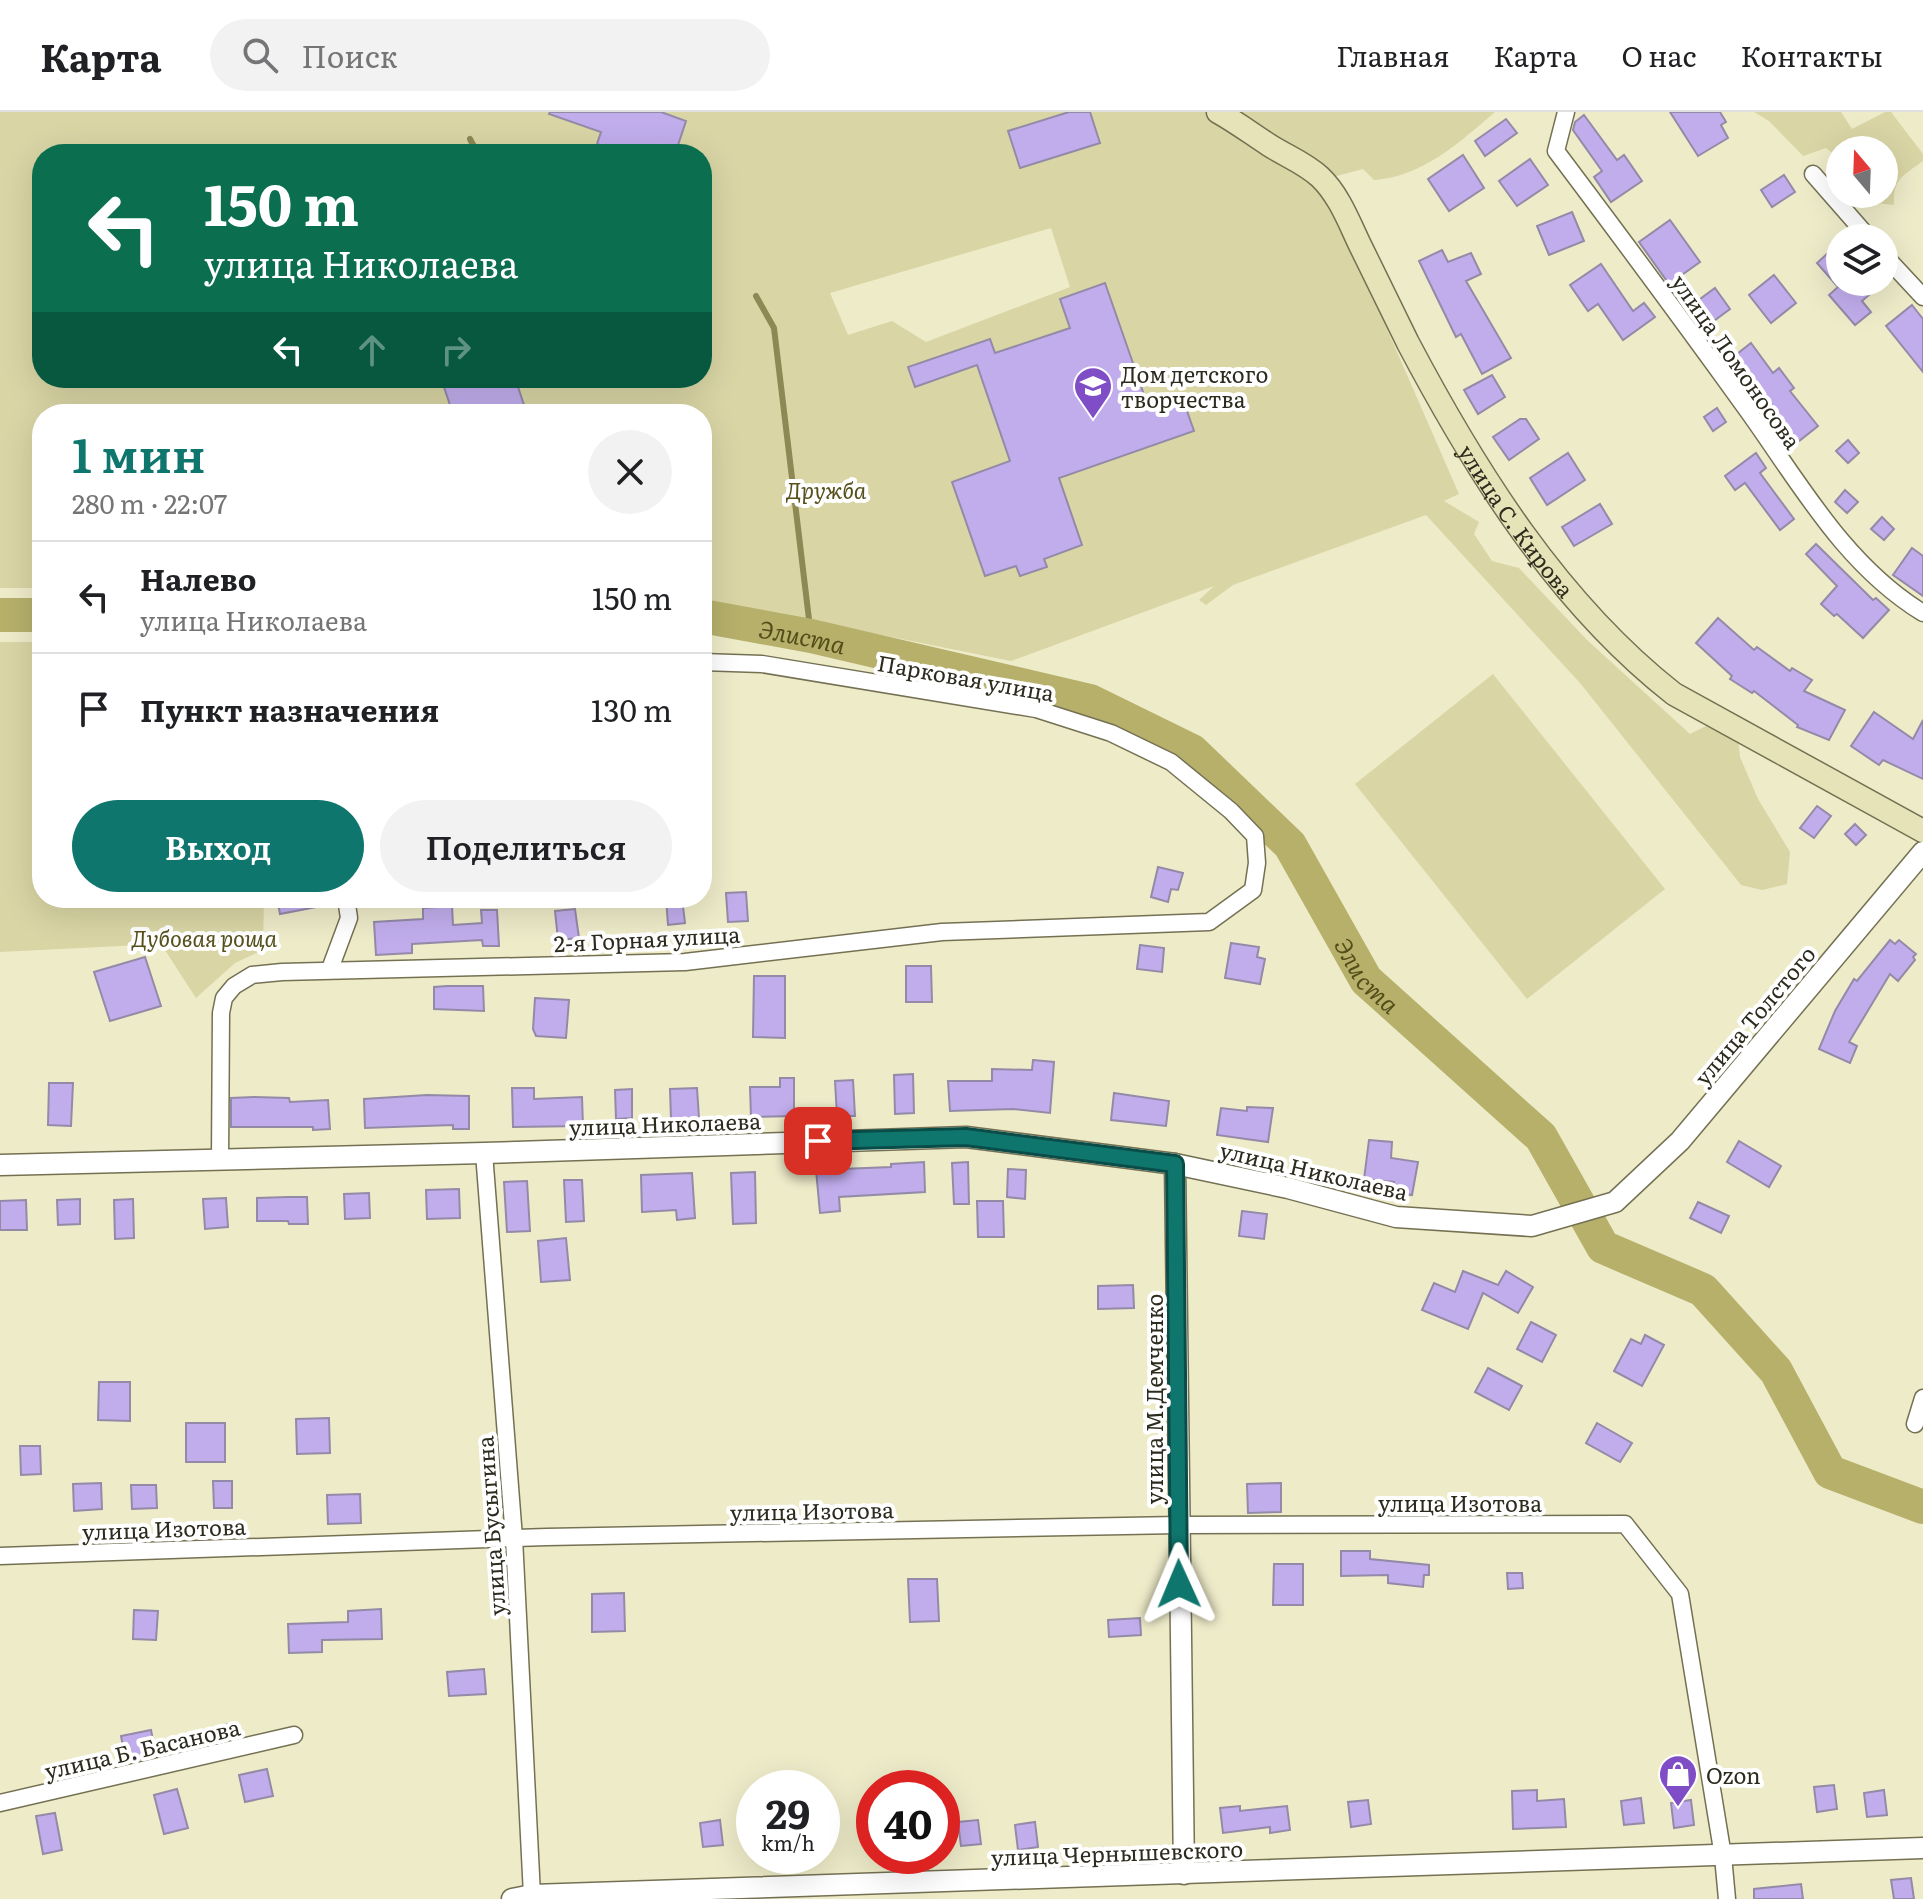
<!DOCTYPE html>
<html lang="ru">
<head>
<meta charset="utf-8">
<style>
	:root { --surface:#fff; --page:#f2f2f2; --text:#202124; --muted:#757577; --line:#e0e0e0; --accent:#0f766e }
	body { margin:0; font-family:Literata,serif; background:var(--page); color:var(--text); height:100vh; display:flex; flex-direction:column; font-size:30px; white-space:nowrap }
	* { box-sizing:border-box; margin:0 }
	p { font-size:26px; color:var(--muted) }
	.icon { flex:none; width:44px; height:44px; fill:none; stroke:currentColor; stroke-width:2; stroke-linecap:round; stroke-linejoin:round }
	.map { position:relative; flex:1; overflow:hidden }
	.details { position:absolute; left:32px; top:292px; width:680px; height:504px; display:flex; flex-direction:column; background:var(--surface); border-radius:32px; box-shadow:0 8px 32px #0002 }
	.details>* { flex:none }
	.top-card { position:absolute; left:32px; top:32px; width:680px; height:244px; border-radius:32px; box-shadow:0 8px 32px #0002; background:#0b6e4f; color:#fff; overflow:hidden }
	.needle { width:52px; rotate:341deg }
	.fabs { position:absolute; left:1826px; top:24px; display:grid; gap:16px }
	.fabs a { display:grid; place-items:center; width:72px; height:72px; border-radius:50%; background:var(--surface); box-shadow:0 8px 32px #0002; font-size:40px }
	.speed { position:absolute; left:736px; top:1658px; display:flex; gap:16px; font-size:40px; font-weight:700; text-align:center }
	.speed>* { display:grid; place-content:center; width:104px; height:104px; border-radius:50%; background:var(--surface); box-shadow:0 8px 32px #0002; line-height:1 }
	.speed small { font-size:20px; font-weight:400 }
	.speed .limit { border:12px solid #d22; background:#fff; color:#111 }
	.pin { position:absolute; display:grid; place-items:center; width:68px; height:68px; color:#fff; margin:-34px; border-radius:16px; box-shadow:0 4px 12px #0006 }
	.me { position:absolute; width:88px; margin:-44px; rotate:359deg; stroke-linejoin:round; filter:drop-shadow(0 0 6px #0008) }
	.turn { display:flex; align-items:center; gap:28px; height:168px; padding:0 40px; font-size:36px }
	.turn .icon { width:104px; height:104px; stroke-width:2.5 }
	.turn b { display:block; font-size:56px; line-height:68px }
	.lanes { display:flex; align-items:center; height:76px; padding:0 40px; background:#0003; justify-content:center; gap:40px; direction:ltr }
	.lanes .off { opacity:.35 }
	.round { display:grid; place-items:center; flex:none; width:84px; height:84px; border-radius:42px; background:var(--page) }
	.head { display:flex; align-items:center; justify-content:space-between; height:136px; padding:0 40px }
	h1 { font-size:48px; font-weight:600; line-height:60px; color:var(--accent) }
	.cta { display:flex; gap:16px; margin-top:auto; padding:16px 40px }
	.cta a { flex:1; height:92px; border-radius:48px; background:var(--accent); color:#fff; font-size:32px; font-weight:600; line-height:92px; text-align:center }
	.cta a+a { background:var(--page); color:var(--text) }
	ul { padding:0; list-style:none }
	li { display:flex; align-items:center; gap:24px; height:112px; padding:0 40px; border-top:2px solid var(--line) }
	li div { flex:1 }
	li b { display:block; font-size:30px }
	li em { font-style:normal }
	header { display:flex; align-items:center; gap:48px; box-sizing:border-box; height:112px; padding:0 40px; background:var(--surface); border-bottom:2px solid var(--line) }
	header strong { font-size:38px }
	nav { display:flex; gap:44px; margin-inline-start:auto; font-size:28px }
	.search { width:560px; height:72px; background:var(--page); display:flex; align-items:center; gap:20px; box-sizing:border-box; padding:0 28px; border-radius:44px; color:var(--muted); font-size:30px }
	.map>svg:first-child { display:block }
	.green { fill:#d9d5a5; fill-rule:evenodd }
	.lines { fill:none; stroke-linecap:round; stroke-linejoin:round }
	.stream { stroke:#8d8854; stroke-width:6 }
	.river { stroke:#b6b06b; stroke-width:34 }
	.building { fill:#c1adec; stroke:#938aa8; stroke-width:2 }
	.minor-casing { stroke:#747153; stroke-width:19 }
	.tertiary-casing { stroke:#747153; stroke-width:23 }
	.secondary-casing { stroke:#747153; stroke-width:25 }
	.minor { stroke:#fff; stroke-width:16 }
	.tertiary { stroke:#fff; stroke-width:20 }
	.secondary { stroke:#e7e3b8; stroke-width:22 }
	.route-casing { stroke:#0a4d48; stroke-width:20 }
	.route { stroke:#0f766e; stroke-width:14 }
	.labels { text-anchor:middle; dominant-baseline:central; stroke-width:8; stroke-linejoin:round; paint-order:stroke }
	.street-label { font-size:22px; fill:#2c2b1e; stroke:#fff }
	.poi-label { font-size:22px; fill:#2c2b1e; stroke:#fff; text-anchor:start }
	.park-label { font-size:22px; font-style:italic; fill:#56511c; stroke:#fff }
	.water-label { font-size:24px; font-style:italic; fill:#534e19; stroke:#fff }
</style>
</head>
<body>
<header>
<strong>Карта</strong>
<div class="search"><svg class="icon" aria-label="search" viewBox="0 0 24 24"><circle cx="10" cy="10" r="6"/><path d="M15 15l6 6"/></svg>Поиск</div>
<nav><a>Главная</a><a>Карта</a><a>О нас</a><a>Контакты</a></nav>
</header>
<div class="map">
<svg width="1923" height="1787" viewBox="0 0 1923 1787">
	<rect width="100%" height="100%" fill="#eeebc9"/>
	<g class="green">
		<path d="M0 0H1495C1460 30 1422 65 1374 68L1363 57 1322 68 1459 382 1444 389 1479 410 1474 422 1492 449 1519 456 1587 528 1690 622 1708 613 1738 626 1740 645 1758 687 1790 740 1787 772 1762 778 1741 773 1580 571 1426 403 1233 473 1206 493 1199 488 1214 474 1011 549 702 487V302H42V476H0ZM42 42H702V266H42ZM1051 116 1070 175 926 230 892 209 848 223 830 181ZM1105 171 1149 297 1059 366 1082 433 1044 447 1046 455 1021 464 1016 454 985 464 952 370 1010 349 977 253 916 275 909 255 990 227 995 241 1070 216 1060 187Z"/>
		<path d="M1754 0H1841L1852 17 1885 0H1891L1923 42V49C1903 64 1893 66 1894 93L1856 89 1852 82H1884V38H1840V47L1826 36 1803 44 1769 9Z"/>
		<path d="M0 530H42V786H264L263 838 235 851 196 886 161 832 0 840Z"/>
		<path d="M1493 562 1665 777 1527 887 1355 672Z"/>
	</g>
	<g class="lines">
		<g class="stream">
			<path d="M470 27 478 42"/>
			<path d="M756 184 774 216 811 524"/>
		</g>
		<g class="river">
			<path d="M0 503H42"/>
			<path id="s1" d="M702 504 811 524 1090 589 1192 639 1290 733 1366 868 1541 1025 1603 1135 1703 1178 1776 1259 1830 1360 1923 1395"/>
		</g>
	</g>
	<g class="building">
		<path d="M550 0H661L686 9 675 42H625L597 32 601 20 549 2Z"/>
		<path d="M1069 0H1090L1100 31 1020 56 1008 19Z"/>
		<path d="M1670 0H1720L1726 10 1721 13 1728 26 1698 44Z"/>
		<path d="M1584 3 1617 48 1624 43 1642 69 1611 90 1594 65 1602 59 1573 18 1575 10Z"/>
		<path d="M1506 7 1517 21 1485 44 1475 29Z"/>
		<path d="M1463 43 1484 76 1449 99 1428 67Z"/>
		<path d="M1530 47 1548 73 1517 94 1499 69Z"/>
		<path d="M1784 63 1795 80 1772 95 1761 78Z"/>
		<path d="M1572 100 1584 129 1549 143 1537 114Z"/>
		<path d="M1670 108 1700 150 1669 172 1639 130Z"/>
		<path d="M1840 130V174L1844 170H1884L1862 189 1871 200 1855 213 1829 183 1838 175 1817 151Z"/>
		<path d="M1442 138 1448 150 1471 141 1481 162 1466 169 1511 246 1482 262 1461 222 1456 225 1419 149Z"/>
		<path d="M1601 152 1633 199 1644 191 1655 205 1623 228 1598 192 1588 199 1570 173Z"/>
		<path d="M1774 163 1796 191 1771 211 1749 183Z"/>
		<path d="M1105 171 1149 297 1182 285 1194 319 1059 366 1082 433 1044 447 1047 455 1020 464 1016 454 985 464 952 370 1010 349 977 253 915 275 908 255 990 227 995 241 1070 216 1060 187Z"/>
		<path d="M1715 176 1730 197 1711 211 1696 190Z"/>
		<path d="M1912 193 1923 207V260L1886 214Z"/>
		<path d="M1751 231 1773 261 1779 256 1794 276 1790 279 1818 314 1789 337 1768 309 1778 301 1749 262 1746 264 1732 246Z"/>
		<path d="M1492 263 1505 285 1478 302 1464 278Z"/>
		<path d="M441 266H515L525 296 508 302H453Z"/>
		<path d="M1717 296 1726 310 1713 319 1704 305Z"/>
		<path d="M1520 307H1526L1539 327 1509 348 1493 325Z"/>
		<path d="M1848 328 1859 341 1848 351 1836 339Z"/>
		<path d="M1568 341 1585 368 1547 393 1530 366Z"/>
		<path d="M1756 341 1766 356 1760 361 1794 407 1780 418 1745 371 1735 378 1725 364Z"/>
		<path d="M1845 378 1858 390 1847 401 1835 390Z"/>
		<path d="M1600 392 1612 412 1574 434 1562 415Z"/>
		<path d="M1882 405 1894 417 1884 428 1871 417Z"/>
		<path d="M1816 432 1873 488 1876 486 1889 498 1863 526 1837 502 1834 504 1821 492 1837 474 1806 442Z"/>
		<path d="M1912 436 1923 444V484L1893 463Z"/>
		<path d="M1718 506 1754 538 1757 535 1790 559 1792 556 1812 568 1804 579 1845 598 1829 628 1797 615 1798 613 1754 579 1752 581 1730 567 1732 564 1696 531Z"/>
		<path d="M1874 600 1913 627 1923 608V667L1883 648 1879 653 1851 634Z"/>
		<path d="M1817 694 1831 704 1814 726 1800 716Z"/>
		<path d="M1855 712 1866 723 1856 733 1845 722Z"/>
		<path d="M1158 755 1183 761 1178 778 1171 777 1168 790 1151 785Z"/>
		<path d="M746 780 748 809 728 810 726 781Z"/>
		<path d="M277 786H326L327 793 280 802Z"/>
		<path d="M666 786H682L685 811 668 813Z"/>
		<path d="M452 794 453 813 482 811 481 798H497L499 834H483L482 828 412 832V841L376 843 374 810 423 807V796Z"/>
		<path d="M575 797 579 826 558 828 555 799Z"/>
		<path d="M1890 828 1895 832 1899 828 1916 842 1913 845 1915 848 1898 869 1890 862 1849 930 1857 934 1850 951 1819 937 1835 899 1854 867 1857 869Z"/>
		<path d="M1231 831 1259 835 1257 845 1265 847 1260 872 1225 866Z"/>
		<path d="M1140 833 1164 836 1162 860 1137 857Z"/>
		<path d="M145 845 161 894 110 909 94 860Z"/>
		<path d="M906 854H931L932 890H906Z"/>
		<path d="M754 864H785V926L753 925Z"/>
		<path d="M447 874H483L484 899 434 897V875Z"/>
		<path d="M535 886 569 888 566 926 536 924 533 917Z"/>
		<path d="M1033 948 1054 950 1050 1001 1013 997 950 999 948 969H992V957L1032 958Z"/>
		<path d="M913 962 914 1001 895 1002 894 963Z"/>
		<path d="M780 966H794V1004L751 1005 750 975H780Z"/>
		<path d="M853 968 855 1004H837L835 969Z"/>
		<path d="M49 971H73L71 1014 48 1013Z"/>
		<path d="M512 976H534V987L582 985 583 1014 513 1015Z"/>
		<path d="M697 976 699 1006 671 1007 670 977Z"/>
		<path d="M632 977V1006L616 1007 615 978Z"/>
		<path d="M1114 981 1169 989 1166 1014 1111 1008Z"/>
		<path d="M427 983 469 984V1017H453V1013L365 1016 364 987Z"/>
		<path d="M254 985 289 986 290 990 328 988 330 1017 313 1018V1015H231V986Z"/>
		<path d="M1247 995 1273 996 1268 1030 1217 1023 1221 996 1247 999Z"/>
		<path d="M1369 1028 1392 1030 1391 1046 1418 1050 1412 1083 1392 1080 1394 1070 1364 1067Z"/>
		<path d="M1739 1029 1781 1054 1769 1075 1727 1050Z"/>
		<path d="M924 1050 925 1080 839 1085 840 1099 820 1101 816 1058 891 1055V1052Z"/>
		<path d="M968 1050 969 1092H954L952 1051Z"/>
		<path d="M1008 1057 1026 1058 1025 1087 1007 1085Z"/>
		<path d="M755 1060 756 1111 733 1112 731 1061Z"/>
		<path d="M692 1061 695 1106 677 1108 676 1098 642 1100 641 1063Z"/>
		<path d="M564 1068H582L584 1109 566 1110Z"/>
		<path d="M527 1069 530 1119 507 1120 504 1070Z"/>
		<path d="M459 1077 460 1106 427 1107 426 1078Z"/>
		<path d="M369 1081 370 1106 345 1107 344 1082Z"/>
		<path d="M288 1085H307L308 1112H289L288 1109H257V1086Z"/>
		<path d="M226 1086 228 1115 205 1117 203 1087Z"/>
		<path d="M80 1087V1112L58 1113 57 1088Z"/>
		<path d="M133 1087 134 1126 115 1127 114 1088Z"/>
		<path d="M26 1088 27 1118H0V1089Z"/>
		<path d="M977 1089H1003L1004 1125H978Z"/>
		<path d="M1698 1090 1729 1104 1721 1121 1690 1106Z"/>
		<path d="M1242 1099 1267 1102 1264 1127 1239 1124Z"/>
		<path d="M566 1126 570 1168 541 1170 538 1129Z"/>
		<path d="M1463 1159 1498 1173 1506 1159 1533 1175 1518 1201 1483 1181 1468 1217 1422 1198 1434 1171 1455 1180Z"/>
		<path d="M1133 1173 1134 1196 1098 1197V1174Z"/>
		<path d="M1531 1210 1556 1223 1542 1250 1517 1237Z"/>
		<path d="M1645 1223 1664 1233 1642 1274 1614 1259 1631 1227 1641 1232Z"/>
		<path d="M1488 1256 1522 1274 1509 1298 1475 1280Z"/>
		<path d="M99 1270H130V1309L98 1308Z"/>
		<path d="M329 1306 330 1341 297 1342 296 1307Z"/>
		<rect x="186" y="1311" width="39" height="39"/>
		<path d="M1597 1311 1632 1331 1620 1350 1586 1331Z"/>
		<path d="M20 1334H40L41 1362 21 1363Z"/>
		<path d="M213 1369H232V1396H214Z"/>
		<path d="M101 1371 102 1397 74 1399 73 1372Z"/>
		<path d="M1281 1371V1400L1248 1401 1247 1372Z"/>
		<path d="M131 1373H156L157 1396 132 1397Z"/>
		<path d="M360 1382 361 1411 328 1412 327 1383Z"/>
		<path d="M1341 1439H1370V1447L1429 1453V1463H1424L1423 1475 1388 1471V1463L1341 1464Z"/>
		<path d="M1274 1452H1303V1493H1273Z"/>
		<path d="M1507 1461H1522L1523 1476 1508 1477Z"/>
		<path d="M908 1467H937L939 1509 910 1510Z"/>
		<path d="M624 1481 625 1519 592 1520V1482Z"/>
		<path d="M381 1497 382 1527 322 1528V1540L289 1541 288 1512 348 1510V1499Z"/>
		<path d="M134 1498 158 1499 156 1528 133 1527Z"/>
		<path d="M1140 1506 1141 1523 1109 1525 1108 1508Z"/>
		<path d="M484 1557 486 1582 449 1584 447 1560Z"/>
		<path d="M229 1612 232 1626 197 1634 194 1621Z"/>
		<path d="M151 1618 156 1644 126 1650 121 1624Z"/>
		<path d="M267 1657 273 1684 245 1690 239 1663Z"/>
		<path d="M1834 1673 1837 1697 1817 1700 1814 1675Z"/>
		<path d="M177 1677 188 1716 164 1722 154 1683Z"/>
		<path d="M1537 1678V1689L1564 1687 1566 1715 1513 1717 1512 1679Z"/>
		<path d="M1884 1678 1887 1703 1867 1705 1864 1681Z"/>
		<path d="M1641 1686 1644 1711 1624 1713 1621 1689Z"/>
		<path d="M1368 1688 1371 1712 1351 1715 1348 1690Z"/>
		<path d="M1691 1688 1694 1713 1674 1716 1671 1691Z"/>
		<path d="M1240 1694V1699L1287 1694 1290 1718 1270 1721V1715L1223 1721 1220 1696Z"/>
		<path d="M55 1701 62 1738 43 1742 36 1704Z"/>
		<path d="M720 1708 723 1733 703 1735 700 1711Z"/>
		<path d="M978 1708 981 1732 961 1734 958 1710Z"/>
		<path d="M1035 1710 1038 1735 1018 1738 1015 1713Z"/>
		<path d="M1911 1766 1914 1787H1894L1891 1768Z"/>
		<path d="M1801 1772 1803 1787H1754V1777Z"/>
	</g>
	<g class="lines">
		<g class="minor-casing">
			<g id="minor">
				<path d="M1566 0 1556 39C1620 124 1683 209 1745 295 1798 368 1843 452 1923 501"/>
				<path d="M1813 62 1869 126"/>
				<path d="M1884 143 1923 185"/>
				<path d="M330 857 349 806 346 786"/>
				<path d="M484 1041 514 1426 532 1783"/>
				<path d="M220 1048 221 901 224 886 234 874 252 863 282 860 685 850 942 820 1209 810 1253 778 1257 751 1255 724 1231 699 1171 650 1111 621 1036 597 762 552 702 550"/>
				<path d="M1915 1312 1923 1286"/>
				<path d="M0 1444 547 1425 1178 1413 1625 1412 1680 1482 1723 1744 1727 1787"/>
				<path d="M0 1691 294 1623"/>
			</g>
		</g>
		<g class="tertiary-casing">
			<g id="tertiary">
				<path d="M1175 1052 1184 1762"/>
				<path d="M0 1053 484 1041 966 1025 1175 1052 1288 1076 1396 1105 1532 1114 1615 1090 1680 1029 1923 740"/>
				<path d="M512 1787 532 1783 1923 1736"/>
			</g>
		</g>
		<g class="secondary-casing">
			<g id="secondary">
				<path id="s2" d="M1218 0C1236 10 1252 22 1269 33 1286 44 1305 51 1320 65 1339 83 1349 110 1360 133 1376 166 1392 199 1408 231 1476 360 1558 491 1674 582L1923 719"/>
			</g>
		</g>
		<use href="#minor" class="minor"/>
		<use href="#tertiary" class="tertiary"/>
		<use href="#secondary" class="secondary"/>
	</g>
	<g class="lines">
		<g class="route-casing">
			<path id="route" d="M818 1029 966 1025 1175 1052 1179 1472"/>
		</g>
		<use href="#route" class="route"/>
	</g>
	<defs>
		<g id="school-pin" transform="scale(2)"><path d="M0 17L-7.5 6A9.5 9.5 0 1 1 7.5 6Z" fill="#7f4dc5" stroke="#fff"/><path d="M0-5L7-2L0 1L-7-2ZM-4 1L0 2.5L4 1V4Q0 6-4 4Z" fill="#fff"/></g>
		<g id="shop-pin" transform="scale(2)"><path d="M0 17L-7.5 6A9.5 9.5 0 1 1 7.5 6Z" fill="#7f4dc5" stroke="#fff"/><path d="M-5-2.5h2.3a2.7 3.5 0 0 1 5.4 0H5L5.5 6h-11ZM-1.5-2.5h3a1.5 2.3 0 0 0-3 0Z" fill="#fff"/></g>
	</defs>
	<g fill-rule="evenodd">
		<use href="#school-pin" x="1093" y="274"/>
		<use href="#shop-pin" x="1678" y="1662"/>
	</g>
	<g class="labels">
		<g class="street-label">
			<text transform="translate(1737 249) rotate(55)">улица Ломоносова</text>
			<text stroke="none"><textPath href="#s2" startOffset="518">улица С. Кирова</textPath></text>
			<text transform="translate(966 565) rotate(10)">Парковая улица</text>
			<text transform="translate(647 826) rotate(-3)">2-я Горная улица</text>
			<text transform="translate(1754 903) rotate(-50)">улица Толстого</text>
			<text transform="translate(665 1011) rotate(-2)">улица Николаева</text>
			<text transform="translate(1314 1058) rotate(13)">улица Николаева</text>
			<text transform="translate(1153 1287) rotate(-90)">улица М.Демченко</text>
			<text x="1460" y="1390">улица Изотова</text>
			<text transform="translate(812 1398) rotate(-1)">улица Изотова</text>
			<text transform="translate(490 1414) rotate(-94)">улица Бусыгина</text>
			<text transform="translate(164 1416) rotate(-2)">улица Изотова</text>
			<text transform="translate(142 1636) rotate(-13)">улица Б. Басанова</text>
			<text transform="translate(1117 1740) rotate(-2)">улица Чернышевского</text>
		</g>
		<g class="poi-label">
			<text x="1121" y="261">Дом детского<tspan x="1121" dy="25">творчества</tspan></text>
			<text x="1706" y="1662">Ozon</text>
		</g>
		<g class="park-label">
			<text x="826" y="377">Дружба</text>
			<text x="204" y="825">Дубовая роща</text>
		</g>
		<g class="water-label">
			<text stroke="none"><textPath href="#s1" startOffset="102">Элиста</textPath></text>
			<text stroke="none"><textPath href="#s1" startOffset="798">Элиста</textPath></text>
		</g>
	</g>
</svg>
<div class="fabs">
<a><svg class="needle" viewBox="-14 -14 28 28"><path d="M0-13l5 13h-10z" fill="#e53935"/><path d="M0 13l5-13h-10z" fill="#757577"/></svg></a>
<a><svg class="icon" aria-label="layers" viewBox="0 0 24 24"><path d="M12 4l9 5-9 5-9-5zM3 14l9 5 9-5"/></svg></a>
</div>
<div class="speed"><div>29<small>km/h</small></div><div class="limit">40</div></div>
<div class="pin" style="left:818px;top:1029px;background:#d93025"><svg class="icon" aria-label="arrive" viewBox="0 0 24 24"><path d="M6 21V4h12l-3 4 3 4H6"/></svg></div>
<svg class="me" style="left:1179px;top:1472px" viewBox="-20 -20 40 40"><path d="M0-17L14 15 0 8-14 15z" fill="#0f766e" stroke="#fff" stroke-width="4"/></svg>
<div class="top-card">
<div class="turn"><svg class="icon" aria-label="left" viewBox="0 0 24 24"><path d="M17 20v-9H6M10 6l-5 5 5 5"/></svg><div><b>150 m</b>улица Николаева</div></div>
<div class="lanes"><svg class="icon" aria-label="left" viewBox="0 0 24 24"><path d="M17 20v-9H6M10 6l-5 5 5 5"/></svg><svg class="icon off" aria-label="ahead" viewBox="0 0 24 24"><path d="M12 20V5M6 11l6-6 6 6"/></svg><svg class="icon off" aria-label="right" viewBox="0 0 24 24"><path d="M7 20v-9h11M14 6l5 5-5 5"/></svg></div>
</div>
<section class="details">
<div class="head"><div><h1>1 мин</h1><p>280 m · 22:07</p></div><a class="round"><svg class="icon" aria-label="close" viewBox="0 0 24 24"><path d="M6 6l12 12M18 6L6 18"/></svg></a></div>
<ul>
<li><svg class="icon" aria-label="left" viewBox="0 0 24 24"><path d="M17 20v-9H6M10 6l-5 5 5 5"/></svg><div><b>Налево</b><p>улица Николаева</p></div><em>150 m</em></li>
<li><svg class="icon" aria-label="arrive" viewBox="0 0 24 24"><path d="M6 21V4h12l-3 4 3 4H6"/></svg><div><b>Пункт назначения</b></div><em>130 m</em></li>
</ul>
<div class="cta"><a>Выход</a><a>Поделиться</a></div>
</section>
</div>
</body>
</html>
